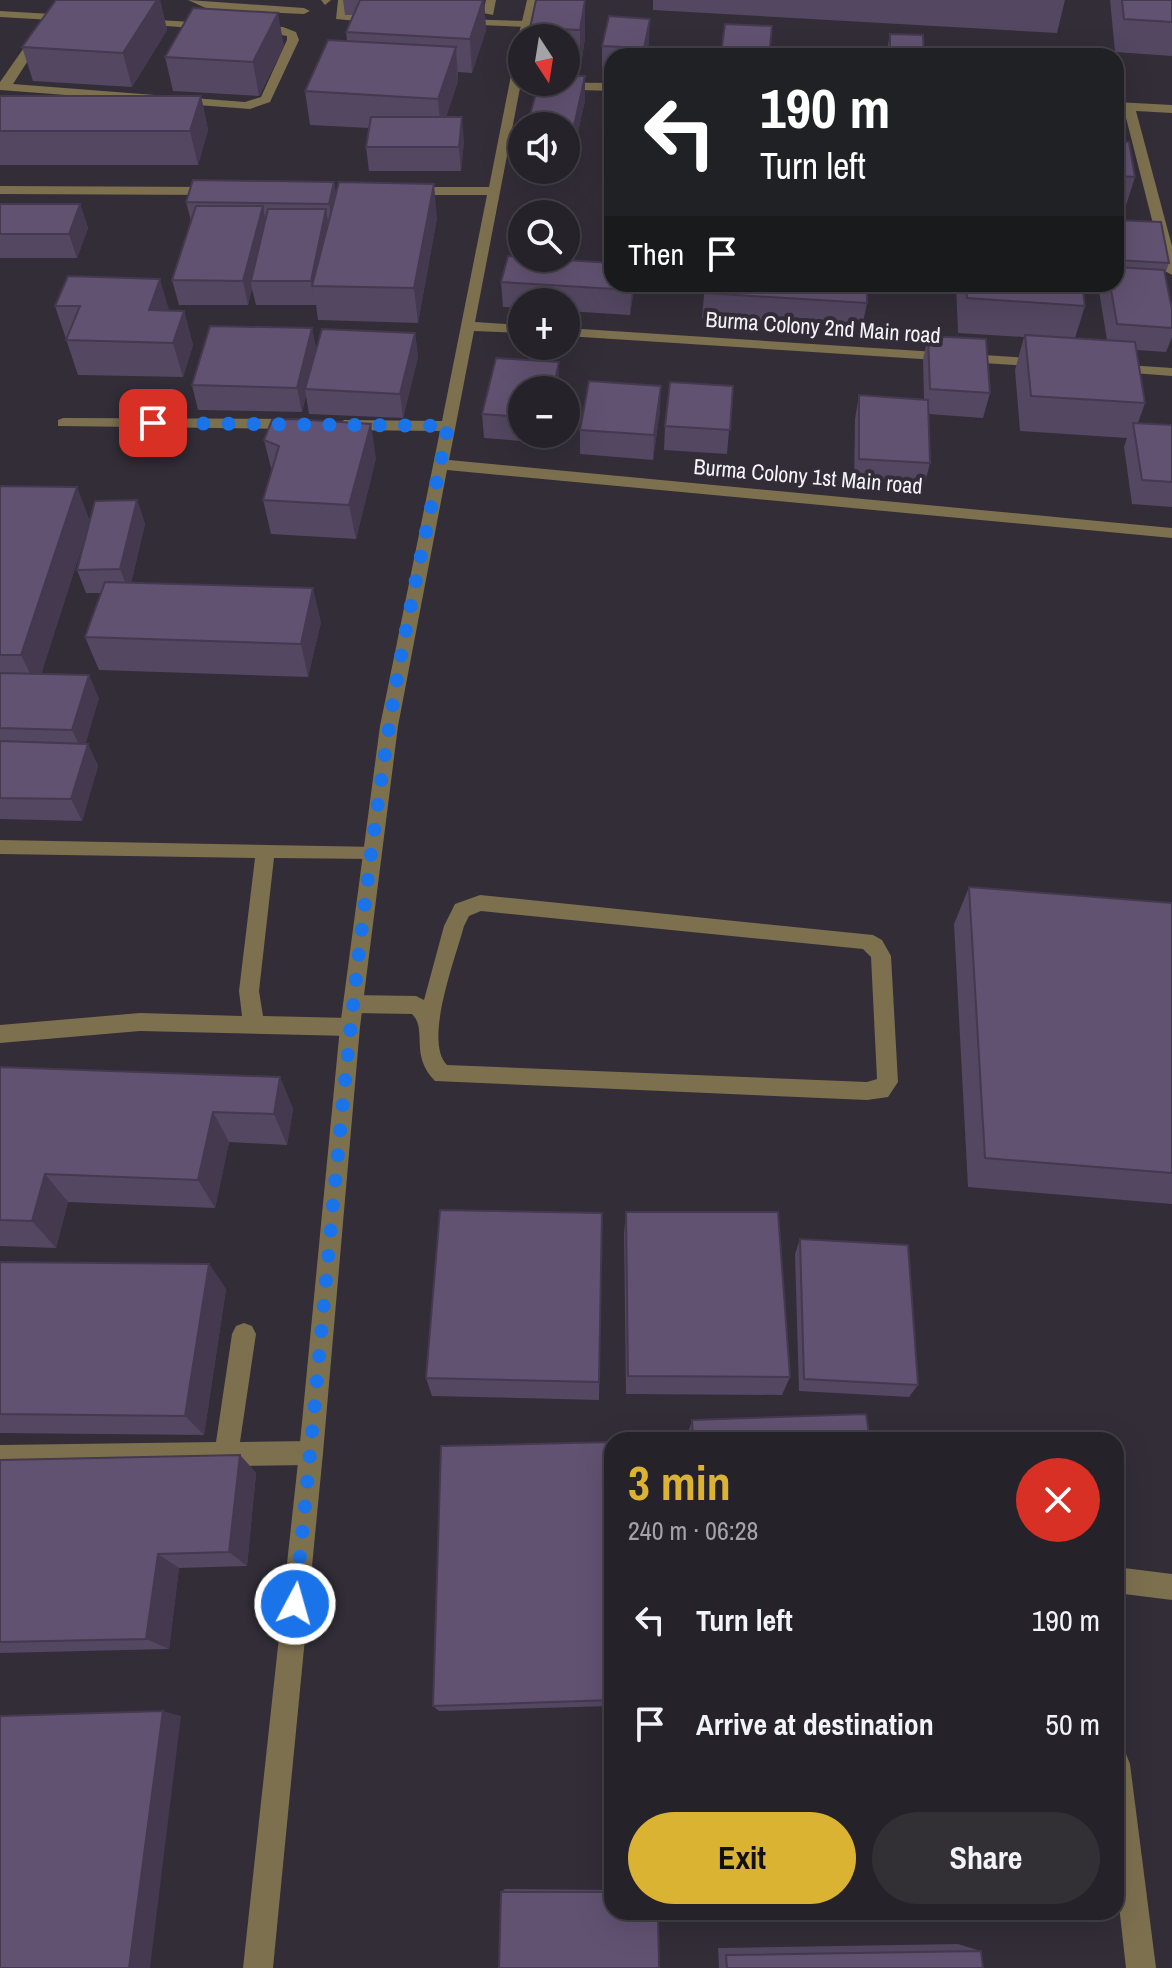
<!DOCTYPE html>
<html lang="en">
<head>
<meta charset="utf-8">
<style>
	:root { --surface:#262229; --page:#322f35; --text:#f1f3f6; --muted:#a4a4a8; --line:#423f46; --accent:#dab333 }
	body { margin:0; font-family:"Archivo Narrow",sans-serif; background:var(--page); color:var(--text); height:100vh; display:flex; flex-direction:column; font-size:30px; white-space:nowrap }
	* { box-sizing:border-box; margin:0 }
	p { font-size:26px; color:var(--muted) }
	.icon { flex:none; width:44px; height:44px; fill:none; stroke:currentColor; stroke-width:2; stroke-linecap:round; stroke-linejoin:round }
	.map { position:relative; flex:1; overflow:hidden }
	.panel { position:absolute; left:604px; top:1432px; width:520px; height:488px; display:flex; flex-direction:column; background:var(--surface); border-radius:24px; box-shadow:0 8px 32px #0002,0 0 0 2px var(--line) }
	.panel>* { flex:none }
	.top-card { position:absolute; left:604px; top:48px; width:520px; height:244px; border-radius:24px; box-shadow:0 8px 32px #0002,0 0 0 2px var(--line); background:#202124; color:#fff; overflow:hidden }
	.needle { width:52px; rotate:168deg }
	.controls { position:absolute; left:508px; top:24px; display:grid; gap:16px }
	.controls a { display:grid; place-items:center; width:72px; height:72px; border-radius:50%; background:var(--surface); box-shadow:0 8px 32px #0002,0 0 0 2px var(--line); font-size:40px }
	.pin { position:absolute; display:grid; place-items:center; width:68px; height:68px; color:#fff; margin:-34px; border-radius:16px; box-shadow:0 4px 12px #0006 }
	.me { position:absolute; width:88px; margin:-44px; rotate:6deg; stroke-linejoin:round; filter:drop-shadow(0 0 6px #0008) }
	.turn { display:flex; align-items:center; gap:28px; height:168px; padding:0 24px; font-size:36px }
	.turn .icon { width:104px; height:104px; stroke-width:2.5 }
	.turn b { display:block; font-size:56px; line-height:68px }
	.then { display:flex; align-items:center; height:76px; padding:0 24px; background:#0003; gap:16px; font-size:30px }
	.round { display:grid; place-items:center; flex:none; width:84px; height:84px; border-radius:42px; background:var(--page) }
	.summary { display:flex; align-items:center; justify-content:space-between; height:136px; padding:0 24px }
	h1 { font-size:48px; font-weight:800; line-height:60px; color:var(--accent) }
	.action { display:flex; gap:16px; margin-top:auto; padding:16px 24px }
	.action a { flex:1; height:92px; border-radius:48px; background:var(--accent); color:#111; font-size:32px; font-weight:800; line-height:92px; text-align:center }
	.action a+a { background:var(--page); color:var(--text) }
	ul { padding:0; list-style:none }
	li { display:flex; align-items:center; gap:24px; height:104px; padding:0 24px }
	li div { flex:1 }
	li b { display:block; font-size:30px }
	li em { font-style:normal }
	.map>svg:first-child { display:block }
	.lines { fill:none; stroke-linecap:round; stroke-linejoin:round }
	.lane { fill:#7c704f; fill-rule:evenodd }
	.street { fill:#7c704f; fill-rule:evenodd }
	.wall { fill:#534761 }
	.shaded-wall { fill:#44394f }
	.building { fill:#615271; stroke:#44394f; stroke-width:2 }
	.route { stroke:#1a73e8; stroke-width:14; stroke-dasharray:0 25.2 }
	.labels { text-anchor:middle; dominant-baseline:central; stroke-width:8; stroke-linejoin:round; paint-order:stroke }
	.far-street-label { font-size:22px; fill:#f6f3f9; stroke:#322d37 }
</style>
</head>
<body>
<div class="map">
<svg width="1172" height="1968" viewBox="0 0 1172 1968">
	<rect width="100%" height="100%" fill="#322d37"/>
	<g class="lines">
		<g class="lane">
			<path d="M188 0 304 8 310 11 304 14 210 10Z"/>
			<path d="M321 0H331L325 5Z"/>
			<path d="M338 0H348L346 14 378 17 384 20 378 23 336 19Z"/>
			<path d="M486 0H496L493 15 483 13Z"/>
			<path d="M0 11 69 15 75 18 69 21 0 17Z"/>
			<path d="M141 19 209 23 215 26 209 29 137 24V20Z"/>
			<path d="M458 19 527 21 533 24 527 27 454 24V20Z"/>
			<path d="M253 26 283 27 296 32 299 40 270 102 250 109 0 90V82L35 32 39 31 45 34 13 84 245 102 261 97 287 40V36L253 30Z"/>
			<path d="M0 840 379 847 381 852 379 857 372 859 274 858 259 991 263 1016 350 1018 357 1021 360 1027 357 1033 350 1036 140 1031 0 1043V1025L140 1013 242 1016 239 991 255 858 0 854Z"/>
			<path d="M480 895 873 935 882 940 891 956 898 1082 888 1097 867 1100 435 1081C409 1055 428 1030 412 1014L353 1013 346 1010 343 1004 346 998 353 995 416 996 424 1000 444 926 455 904ZM481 911 863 949 871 957 877 1079 867 1082 447 1065C423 1041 456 957 464 926L469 916Z"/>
			<path d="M244 1323 252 1326 256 1334 240 1442 311 1441 320 1444 323 1453 320 1462 311 1465 0 1469V1445L216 1442 232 1334 236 1326Z"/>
		</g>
		<g class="street">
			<path d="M527 0H537L530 38H522V41L518 38Z"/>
			<path d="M522 47V82L612 83V91L520 88 475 322 522 325V333L474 331 449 460 1172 528V538L447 470 398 726 360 1027 323 1453 273 1968H243L299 1453 340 1027 380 726 440 431 344 430 337 425 344 420 442 421 487 195H410L404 191 410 187H489L516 50Z"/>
			<path d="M1116 102 1172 105V113L1136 111 1172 246V275L1165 271 1124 110H1116Z"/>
			<path d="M0 186 214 187 220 191 214 195 0 194Z"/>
			<path d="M566 328 1044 359 1051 363 1044 367 566 336Z"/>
			<path d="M1112 364 1172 368V376L1107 371V365Z"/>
			<path d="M63 418 296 419 303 424 296 429 58 426V420Z"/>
			<path d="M1116 1567 1172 1574V1600L1116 1593Z"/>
			<path d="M1116 1750 1126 1754 1130 1764 1156 1968H1126L1116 1879Z"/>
		</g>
	</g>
	<g class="wall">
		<path d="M56 0H160L167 30 132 87 33 81 22 47Z"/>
		<path d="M343 0H484L486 30 472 73 458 72V81L446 117 464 141 461 171H369L366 147 369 128 310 125 305 91 347 41 346 32 354 15H345Z"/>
		<path d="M585 0V38L580 71H566V38H530V28Z"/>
		<path d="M653 0H1065L1057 33 653 10Z"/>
		<path d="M1110 0H1172V56L1115 52Z"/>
		<path d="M725 24 769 56H721Z"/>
		<path d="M890 34 924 56H886Z"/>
		<path d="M649 42 646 56H612V71L602 70V46Z"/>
		<path d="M284 46 259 96 173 91 165 57Z"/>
		<path d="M0 96H201L208 130 198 165H0Z"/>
		<path d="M585 100 573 155H566V126Z"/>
		<path d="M1116 142 1135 177 1124 212 1116 211Z"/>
		<path d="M334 182 336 195 437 218 418 323 318 320 316 305H256L252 289 248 305H179L172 280 191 221 186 202Z"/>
		<path d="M0 204H80L88 228 77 258H0Z"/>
		<path d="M1116 220 1169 263 1165 274 1172 309V337L1166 352 1136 350 1145 403 1138 423 1172 425V507L1132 504 1124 447 1127 438 1020 431 1015 370 1024 337 958 333 956 284H1082L1085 306 1075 338 1107 340 1099 291 1102 284H1116Z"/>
		<path d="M501 282 634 289 630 315 566 311V302H522V308L503 307Z"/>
		<path d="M705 284 867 303 862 328 702 318Z"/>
		<path d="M55 306 184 311 193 345 183 377 78 375Z"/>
		<path d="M312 328 316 350 415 333 418 357 403 418 309 414 306 396 302 412 198 410 192 385Z"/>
		<path d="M928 336 990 393 983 418 928 414 930 463 924 487 854 483 855 419 859 395 924 399 923 360Z"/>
		<path d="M559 362V390H522V434H550L548 443 484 438 482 414Z"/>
		<path d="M733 386 727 454 664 450 665 426Z"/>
		<path d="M660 410 653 460 580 454V430Z"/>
		<path d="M264 440 376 458 356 539 271 534 263 500 272 472Z"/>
		<path d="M0 486 90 520 137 500 145 524 131 583 321 622 308 677 99 670 85 637 101 593H86L77 570 88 528 41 674 99 698 85 743 88 744 98 766 82 821 0 819Z"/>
		<path d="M969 887 1172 903V1204L968 1187 954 924Z"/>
		<path d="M0 1067 280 1077 293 1109 287 1145 229 1142 215 1208 68 1202 56 1248 0 1246Z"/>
		<path d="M626 1212 790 1377 782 1395 626 1394 624 1234Z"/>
		<path d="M602 1213 599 1400 432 1396 426 1378Z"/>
		<path d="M800 1239 918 1385 909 1397 799 1391 795 1254Z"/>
		<path d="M0 1262 209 1264 226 1289 204 1435 0 1433Z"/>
		<path d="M692 1420 870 1440H688L687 1436Z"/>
		<path d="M612 1442V1706L439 1711 433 1706Z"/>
		<path d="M240 1455 256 1473 247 1566 179 1568 169 1649 0 1653V1460Z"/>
		<path d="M505 1889 612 1890V1912L501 1892Z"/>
		<path d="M958 1944 981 1951 983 1968H719L718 1948Z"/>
	</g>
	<g class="shaded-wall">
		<path d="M157 0H160L167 30 132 87 123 53Z"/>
		<path d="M483 0H484L486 30 472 73 470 39Z"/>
		<path d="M585 0V38L580 71V30Z"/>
		<path d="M278 13 284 46 259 96 253 62Z"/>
		<path d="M650 19 649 42 646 56H643L644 48Z"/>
		<path d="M456 47 458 81 441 133 438 99Z"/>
		<path d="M585 76V100L573 155V131Z"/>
		<path d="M201 96 208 130 198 165 190 131Z"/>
		<path d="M462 117 464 141 461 171 459 147Z"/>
		<path d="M334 182 337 206 333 228 329 204Z"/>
		<path d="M434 184 437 218 418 323 414 288Z"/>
		<path d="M80 204 88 228 77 258 69 234Z"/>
		<path d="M263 206 267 230 251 281 252 289 248 305 243 281Z"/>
		<path d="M326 209 330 233 312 286 315 306 311 281Z"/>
		<path d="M160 279 170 313 149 310Z"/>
		<path d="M632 284H634V289L630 315Z"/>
		<path d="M184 311 193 345 183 377 173 343Z"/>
		<path d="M312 328 317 353 305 389 306 396 302 412 297 388Z"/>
		<path d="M415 333 418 357 403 418 400 394Z"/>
		<path d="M559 362V390H553Z"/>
		<path d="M661 386 660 410 653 460 654 435Z"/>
		<path d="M371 424 376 458 356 539 349 505Z"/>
		<path d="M77 487 90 521 37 688 21 655Z"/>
		<path d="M137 500 145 524 129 592 120 569Z"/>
		<path d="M313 588 321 622 308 677 301 644Z"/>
		<path d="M89 675 99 698 83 753 72 730Z"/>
		<path d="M88 744 98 766 82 821 71 799Z"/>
		<path d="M280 1077 293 1109 287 1145 274 1114Z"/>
		<path d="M213 1112 229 1142 215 1208 198 1180Z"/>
		<path d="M45 1174 68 1202 56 1248 32 1221Z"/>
		<path d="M209 1264 226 1289 204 1435 185 1416Z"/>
		<path d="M240 1455 256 1473 247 1566 229 1552Z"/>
		<path d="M158 1554 179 1568 169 1649 146 1639Z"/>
		<path d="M163 1711 181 1716 150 1968H129Z"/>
	</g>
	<g class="building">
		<path d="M56 0H157L123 53 22 47Z"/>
		<path d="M360 0H483L470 39 346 32Z"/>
		<path d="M536 0H585L580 30 530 28Z"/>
		<path d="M1122 0H1172V22L1124 19Z"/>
		<path d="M193 8 278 13 253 62 165 57Z"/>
		<path d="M609 16 650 19 644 48 602 46Z"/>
		<path d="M725 24 772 26 769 56 721 53Z"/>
		<path d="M890 34 923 35 924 56H890Z"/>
		<path d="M328 40 456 47 438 99 305 91Z"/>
		<path d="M566 75 585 76 573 131H566V126H527L539 82H566Z"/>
		<path d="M0 96H201L190 131H0Z"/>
		<path d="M371 117H462L459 147H366Z"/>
		<path d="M1116 142H1129L1135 177 1116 176Z"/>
		<path d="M193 180 334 182 329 204 186 202Z"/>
		<path d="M339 182 434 184 414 288 312 286Z"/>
		<path d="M0 204H80L69 234H0Z"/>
		<path d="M196 206H263L243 281 172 280Z"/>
		<path d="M268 209H326L311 281H251Z"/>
		<path d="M1116 220 1161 222 1169 263 1116 260Z"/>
		<path d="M508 256 612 263V284H632L631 290 501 282Z"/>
		<path d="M1116 267 1164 270 1172 309V328L1117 324 1110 284H1116Z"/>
		<path d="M68 276 160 279 149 310 184 311 173 343 66 340 80 306H55Z"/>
		<path d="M705 284H867V303L704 293Z"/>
		<path d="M966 284H1082L1085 306 967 298Z"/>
		<path d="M210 326 312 328 297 388 192 385Z"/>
		<path d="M322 329 415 333 400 394 305 389Z"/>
		<path d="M1025 335 1135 342 1145 403 1031 396Z"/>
		<path d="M928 336 986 339 990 393 930 389Z"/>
		<path d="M496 358 559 362 553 390H522V417L482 414Z"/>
		<path d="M589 381 661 386 654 435 580 430Z"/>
		<path d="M670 382 733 386 730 430 665 426Z"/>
		<path d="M859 395 928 400 930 463 859 459Z"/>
		<path d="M294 419 371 424 349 505 263 500 279 446 264 440 272 420Z"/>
		<path d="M1133 423 1172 425V482L1142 480Z"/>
		<path d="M0 486 77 487 21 655H0Z"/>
		<path d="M137 500 120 569 77 570 95 501Z"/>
		<path d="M105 582 313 588 301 644 85 637Z"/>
		<path d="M0 673 89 675 72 730 0 728Z"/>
		<path d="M0 741 88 744 71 799 0 798Z"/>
		<path d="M969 887 1172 903V1173L985 1158Z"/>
		<path d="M0 1067 280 1077 274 1114 213 1112 198 1180 45 1174 32 1221 0 1220Z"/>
		<path d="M440 1210 602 1213 599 1382 426 1378Z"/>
		<path d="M626 1212H778L790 1377 628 1376Z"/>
		<path d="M800 1239 908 1245 918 1385 804 1379Z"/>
		<path d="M0 1262 209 1264 185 1416 0 1414Z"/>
		<path d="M866 1414 870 1440H693L692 1420Z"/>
		<path d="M612 1442V1700L433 1706 441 1446Z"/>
		<path d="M240 1455 229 1552 158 1554 146 1639 0 1642V1460Z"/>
		<path d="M163 1711 129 1968H0V1716Z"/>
		<path d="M501 1892H612V1912H658L659 1968H499Z"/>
		<path d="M981 1951 983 1968H727L726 1955Z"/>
	</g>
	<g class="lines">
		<path class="route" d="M153 423 448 426C428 526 404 627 389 728 344 1019 326 1312 295 1604"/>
	</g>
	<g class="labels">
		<g class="far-street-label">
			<text transform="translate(823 327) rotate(4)">Burma Colony 2nd Main road</text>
			<text transform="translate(808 476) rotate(5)">Burma Colony 1st Main road</text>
		</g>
	</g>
</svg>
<div class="controls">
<a><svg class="needle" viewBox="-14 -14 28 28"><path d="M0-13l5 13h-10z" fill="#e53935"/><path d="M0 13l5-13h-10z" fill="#a4a4a8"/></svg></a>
<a><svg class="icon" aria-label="sound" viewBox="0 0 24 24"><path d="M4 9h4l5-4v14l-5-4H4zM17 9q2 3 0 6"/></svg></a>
<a><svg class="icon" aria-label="search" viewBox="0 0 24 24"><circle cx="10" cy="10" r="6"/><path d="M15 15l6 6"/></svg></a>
<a>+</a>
<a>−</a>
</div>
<div class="pin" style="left:153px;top:423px;background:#d93025"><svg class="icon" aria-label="arrive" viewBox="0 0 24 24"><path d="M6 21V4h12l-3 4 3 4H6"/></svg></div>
<svg class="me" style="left:295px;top:1604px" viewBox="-20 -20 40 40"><circle r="17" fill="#1a73e8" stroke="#fff" stroke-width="3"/><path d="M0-11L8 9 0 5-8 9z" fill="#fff"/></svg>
<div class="top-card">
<div class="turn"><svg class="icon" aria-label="left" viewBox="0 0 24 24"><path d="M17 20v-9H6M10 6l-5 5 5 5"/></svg><div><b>190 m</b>Turn left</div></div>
<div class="then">Then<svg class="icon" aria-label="arrive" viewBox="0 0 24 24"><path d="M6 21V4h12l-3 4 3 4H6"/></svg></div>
</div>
<section class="panel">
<div class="summary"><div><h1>3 min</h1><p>240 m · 06:28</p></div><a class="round" style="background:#d93025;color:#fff"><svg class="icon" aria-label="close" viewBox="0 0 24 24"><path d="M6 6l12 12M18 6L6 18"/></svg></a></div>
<ul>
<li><svg class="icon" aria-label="left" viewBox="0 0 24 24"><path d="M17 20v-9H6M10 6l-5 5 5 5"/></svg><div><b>Turn left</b></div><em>190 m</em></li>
<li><svg class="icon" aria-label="arrive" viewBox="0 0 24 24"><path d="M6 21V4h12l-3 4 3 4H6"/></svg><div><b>Arrive at destination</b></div><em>50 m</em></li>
</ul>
<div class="action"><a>Exit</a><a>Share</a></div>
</section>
</div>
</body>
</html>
